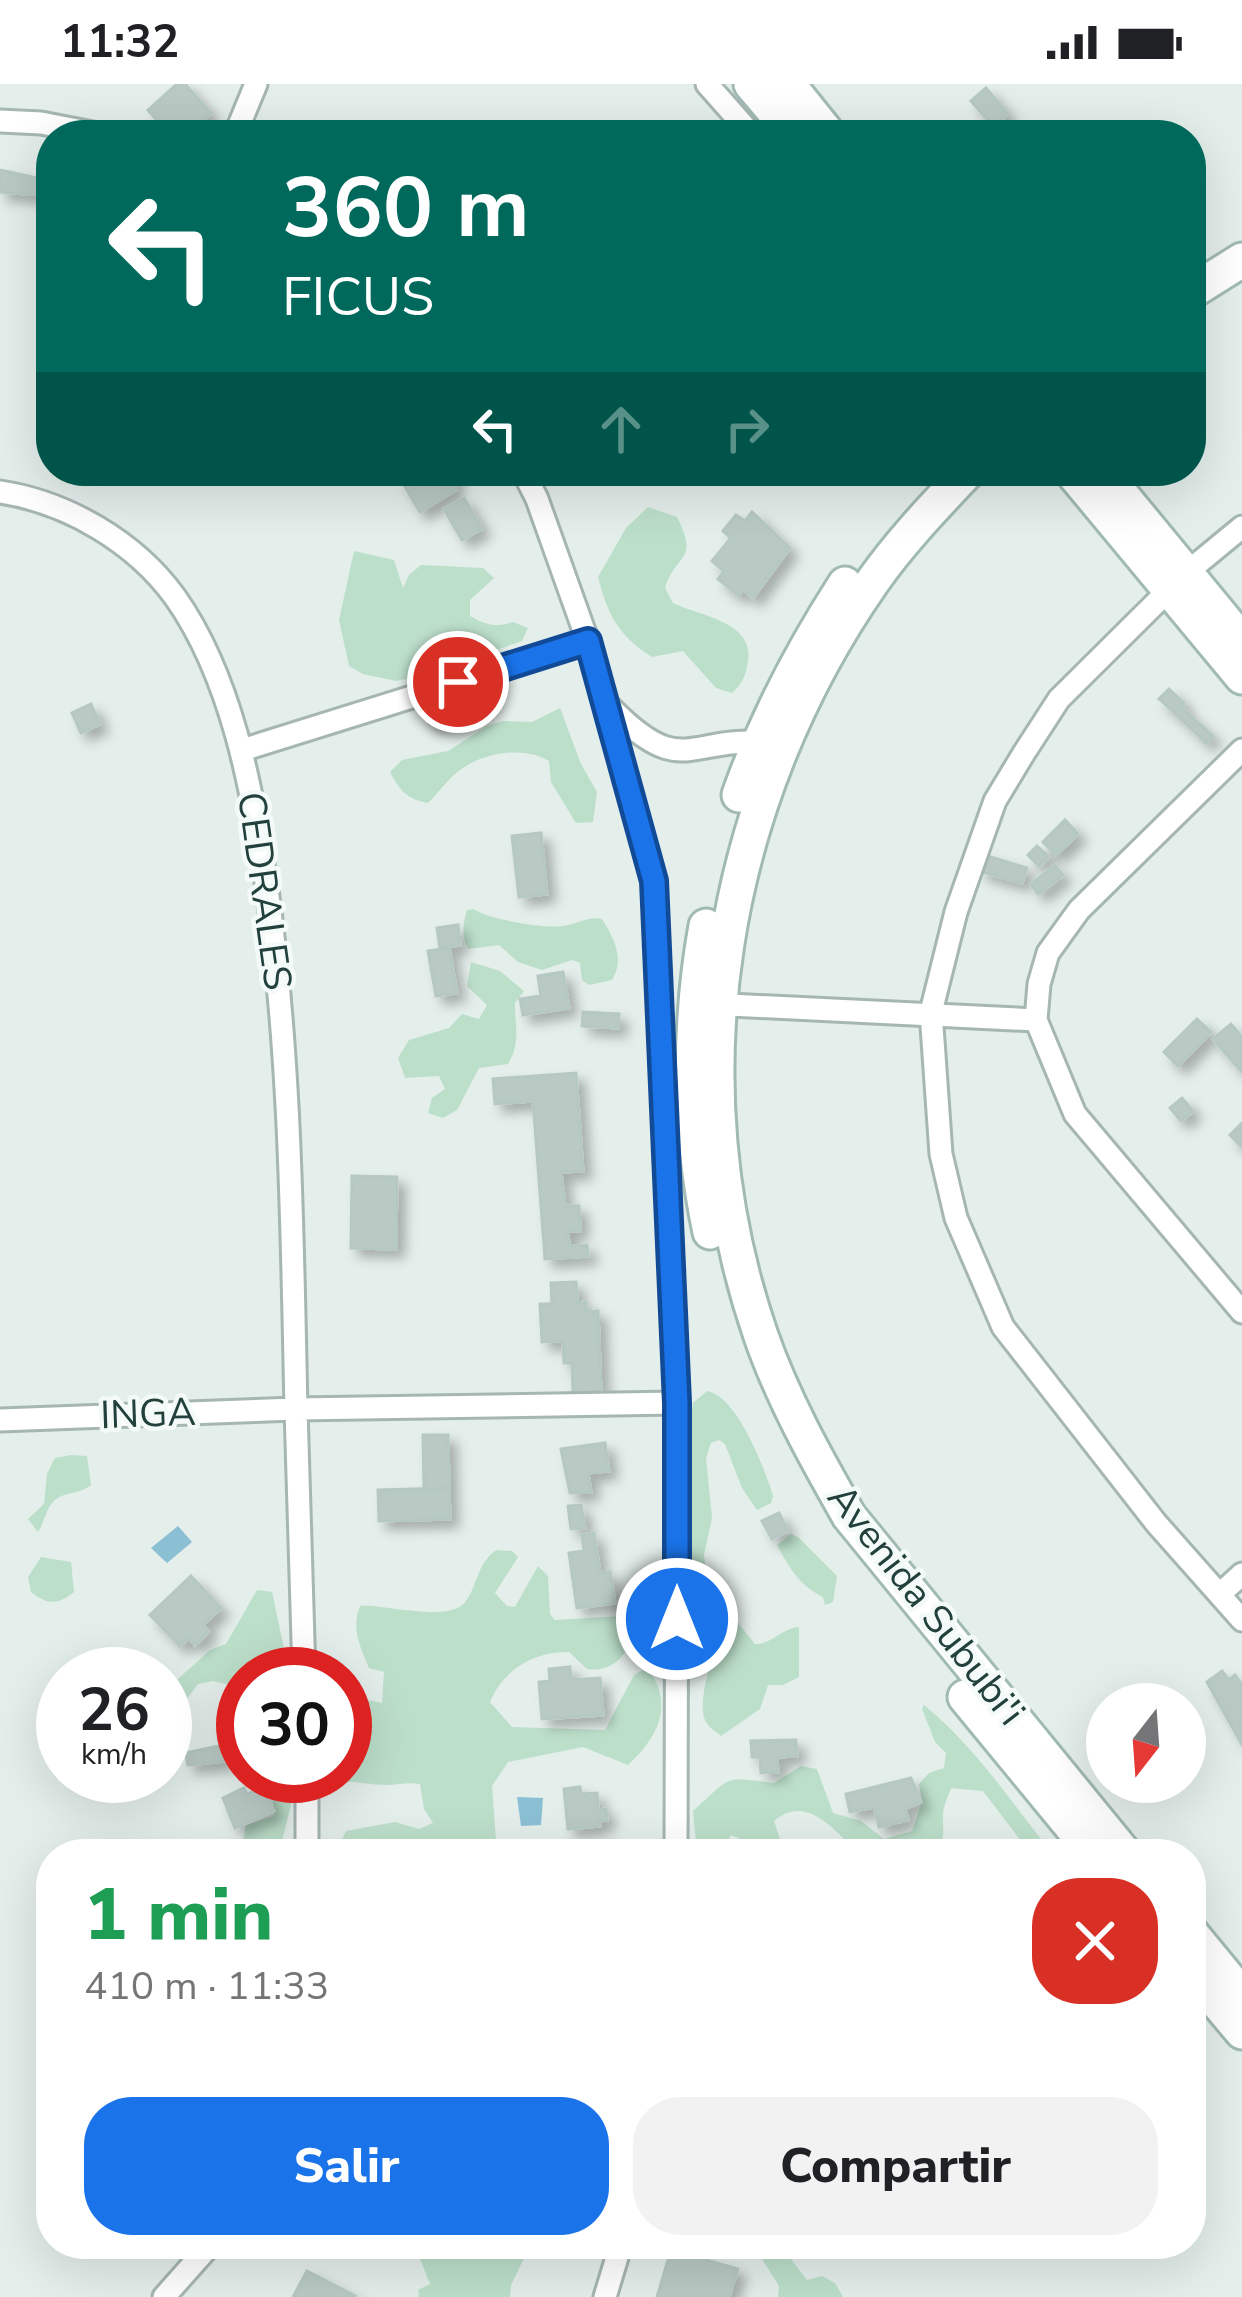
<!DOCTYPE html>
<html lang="es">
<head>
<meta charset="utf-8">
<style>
	:root { --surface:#fff; --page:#f2f2f2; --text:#202124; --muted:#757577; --accent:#1a73e8 }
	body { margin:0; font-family:"Nunito Sans",sans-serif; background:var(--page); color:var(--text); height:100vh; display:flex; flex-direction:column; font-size:45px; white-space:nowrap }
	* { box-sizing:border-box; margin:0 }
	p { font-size:39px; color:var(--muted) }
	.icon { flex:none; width:66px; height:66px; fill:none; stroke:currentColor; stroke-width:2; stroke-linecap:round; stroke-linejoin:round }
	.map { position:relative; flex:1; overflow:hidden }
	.sheet { position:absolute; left:36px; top:1755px; width:1170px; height:420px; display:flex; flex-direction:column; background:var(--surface); border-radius:48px; box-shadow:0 12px 48px #0002 }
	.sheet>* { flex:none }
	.guide { position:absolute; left:36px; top:36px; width:1170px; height:366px; border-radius:48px; box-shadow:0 12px 48px #0002; background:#00695c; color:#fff; overflow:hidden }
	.needle { width:78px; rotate:197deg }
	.fabs { position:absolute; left:1086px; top:1599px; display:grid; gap:24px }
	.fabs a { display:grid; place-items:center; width:120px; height:120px; border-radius:50%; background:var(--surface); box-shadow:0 12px 48px #0002; font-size:60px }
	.speed { position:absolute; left:36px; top:1563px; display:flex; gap:24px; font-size:60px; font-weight:700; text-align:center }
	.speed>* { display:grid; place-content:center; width:156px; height:156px; border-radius:50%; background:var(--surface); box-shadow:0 12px 48px #0002; line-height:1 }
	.speed small { font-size:30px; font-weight:400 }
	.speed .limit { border:18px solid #d22; background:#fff; color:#111 }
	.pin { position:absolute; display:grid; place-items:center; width:102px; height:102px; color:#fff; margin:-51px; border:6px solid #fff; border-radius:50%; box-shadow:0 3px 12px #0007 }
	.me { position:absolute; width:132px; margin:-66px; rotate:0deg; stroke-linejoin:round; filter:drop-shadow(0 0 9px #0008) }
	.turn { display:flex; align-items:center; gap:42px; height:252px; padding:0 48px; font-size:54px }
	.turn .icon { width:156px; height:156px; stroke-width:2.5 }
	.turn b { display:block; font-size:84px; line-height:102px }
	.lanes { display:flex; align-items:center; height:114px; padding:0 48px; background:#0003; justify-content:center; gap:60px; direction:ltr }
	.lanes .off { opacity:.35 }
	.round { display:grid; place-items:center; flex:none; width:126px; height:126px; border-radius:48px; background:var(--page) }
	.headline { display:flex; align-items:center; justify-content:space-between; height:204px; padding:0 48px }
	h1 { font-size:72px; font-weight:800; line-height:90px; color:#1e9e55 }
	.button { display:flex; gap:24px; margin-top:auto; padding:24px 48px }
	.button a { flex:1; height:138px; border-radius:48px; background:var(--accent); color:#fff; font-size:48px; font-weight:800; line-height:138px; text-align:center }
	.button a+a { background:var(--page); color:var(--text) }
	.status { display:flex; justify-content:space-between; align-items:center; height:84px; padding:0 60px; background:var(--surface); direction:ltr }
	.status svg { height:33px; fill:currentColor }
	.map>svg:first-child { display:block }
	.green { fill:#bcdfca }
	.water { fill:#8bbfd4 }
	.building { fill:#b9c9c4; stroke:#b6c8c3; stroke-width:3; filter:url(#shadow) }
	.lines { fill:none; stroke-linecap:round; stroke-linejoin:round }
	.street-casing { stroke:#a6b6b3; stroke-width:27 }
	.secondary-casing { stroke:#a2bab4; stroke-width:39 }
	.street { stroke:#fff; stroke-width:21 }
	.secondary { stroke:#fff; stroke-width:33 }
	.route-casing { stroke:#114b97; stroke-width:30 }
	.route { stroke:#1a73e8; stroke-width:21 }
	.labels { text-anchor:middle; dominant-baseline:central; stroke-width:9; stroke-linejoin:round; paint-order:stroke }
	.street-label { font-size:39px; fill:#22403c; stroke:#f4faf8 }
</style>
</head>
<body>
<div class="status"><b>11:32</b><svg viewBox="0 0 49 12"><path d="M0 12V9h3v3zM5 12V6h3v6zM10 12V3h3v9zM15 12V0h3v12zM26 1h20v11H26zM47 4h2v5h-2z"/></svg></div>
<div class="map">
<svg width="1242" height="2213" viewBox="0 0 1242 2213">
	<defs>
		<filter id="shadow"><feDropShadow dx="8" dy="8" stdDeviation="6" flood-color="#0004"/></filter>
	</defs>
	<rect width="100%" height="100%" fill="#e4eeeb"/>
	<g class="green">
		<path d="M648 423 677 433C700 478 675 470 665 504L673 519C700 532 754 538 748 576 746 591 743 599 732 609L716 604 683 567 652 573C619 552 608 532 598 493L626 444Z"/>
		<path d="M354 467 394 476 403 504 409 491 421 481 483 484 494 494 470 516V532C486 541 496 544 513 538L528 544 522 557 473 574 438 578 411 594 396 597 363 590 349 582 339 536Z"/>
		<path d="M560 624 581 680 597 708 593 738 576 739 551 698 549 677C526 662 486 668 463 684 450 692 439 708 428 719 407 715 400 707 390 688L402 676 448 667 487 642 502 637 532 638Z"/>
		<path d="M474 825C486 835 546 845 563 842 579 840 587 832 602 835 614 854 625 875 612 896L589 901 582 896 580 879 572 876 542 886 518 878 499 861 468 865C461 852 463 839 467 826Z"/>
		<path d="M471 878 500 887 524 907 515 919C515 943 521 958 508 980L479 984 457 1026 443 1034 428 1029 432 1014 445 1005 439 992 405 994 398 974 409 956 449 944 462 930 479 935 487 921 467 902Z"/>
		<path d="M707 1307C736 1311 765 1384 773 1412L771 1419 757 1426 742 1404 725 1360 719 1356 711 1359 706 1374 712 1434 704 1471 706 1488 711 1505 755 1560C771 1561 782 1544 799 1543V1593L783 1601H768L760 1625 721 1652C716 1647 709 1644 706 1638 695 1620 715 1565 721 1546L707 1518 687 1499 692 1419 687 1364 693 1319Z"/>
		<path d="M71 1371 87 1372 91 1401C79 1411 63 1407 53 1418 46 1425 44 1439 38 1448L28 1435 44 1420 47 1390 55 1374Z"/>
		<path d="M791 1450 798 1453 837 1492 833 1518 825 1521 823 1513C799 1501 790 1485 777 1461Z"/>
		<path d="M496 1466 512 1467 518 1473 495 1509 507 1522 515 1523 538 1482 548 1492 550 1530 555 1536 622 1532 633 1551C626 1572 612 1589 587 1585L569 1568C534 1567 503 1586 490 1618L512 1643 605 1646 634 1591 647 1584C676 1620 657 1654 628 1681L583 1663 508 1678 492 1702 497 1770H335L346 1747 395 1738 419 1745 433 1739 424 1725 420 1700C407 1698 399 1701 387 1701 367 1701 352 1696 332 1698L325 1692H345V1622L358 1614 382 1619 384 1588 369 1584C360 1562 351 1545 360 1522 386 1520 450 1540 466 1517 478 1500 477 1480 496 1466Z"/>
		<path d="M41 1473 71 1478 74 1508C58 1521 47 1521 31 1508L28 1493Z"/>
		<path d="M257 1506 272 1508 285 1569 279 1590H243V1604L213 1597 198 1600 180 1624 189 1637 165 1664V1602L177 1596 210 1566 226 1560Z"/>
		<path d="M924 1621C973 1661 1008 1713 1047 1763V1770H1031L983 1707 951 1704C948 1713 942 1724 943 1734 943 1750 946 1758 932 1770H859C835 1747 807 1709 774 1737L785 1770H747L745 1757 731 1751 721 1770H697L693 1727C733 1691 722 1693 774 1699L801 1682 817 1685 833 1729 861 1737 884 1755 912 1747 922 1717 919 1700 929 1689 944 1684 946 1669 935 1658 922 1625Z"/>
		<path d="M280 1695 287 1697 293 1712 279 1770H240L246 1741 274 1732 272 1708Z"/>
		<path d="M414 2160H531L511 2201 510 2213H419L418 2206 430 2200Z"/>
		<path d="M774 2164 788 2171 807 2196 822 2192 835 2199 843 2213H778L779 2202 762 2175Z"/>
	</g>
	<g class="water">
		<path d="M178 1442 192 1458 167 1479 151 1464Z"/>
		<path d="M517 1713 543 1714 541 1741 521 1742Z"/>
	</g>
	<g class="building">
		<path d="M177 0H185L211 29 195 43 190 37 170 51 148 26Z"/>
		<path d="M986 4 1008 30 994 43 971 17Z"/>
		<path d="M0 86 41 95 40 111 0 108Z"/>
		<path d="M416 387H453L457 393 450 397 456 406 420 428 401 396Z"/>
		<path d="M464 414 482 445 462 456 444 425Z"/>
		<path d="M752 428 790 464 753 514 743 505 738 511 718 495 724 487 712 477 731 454 723 447 736 431 745 437Z"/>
		<path d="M1169 605 1184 619 1175 629 1159 615Z"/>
		<path d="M448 618 453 632 430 640 425 626Z"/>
		<path d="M91 620 100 640 81 649 72 629Z"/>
		<path d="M1181 623 1213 652 1206 659 1175 629Z"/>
		<path d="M1065 736 1078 750 1056 771 1043 758Z"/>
		<path d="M541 749 547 810 519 813 512 752Z"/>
		<path d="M1037 762 1049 773 1039 782 1028 771Z"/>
		<path d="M984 771 1027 784 1022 799 979 787Z"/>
		<path d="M1055 781 1063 791 1038 810 1031 800Z"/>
		<path d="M458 841 460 861 440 864 437 844Z"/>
		<path d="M449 864 457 909 436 912 428 867Z"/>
		<path d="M563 888 569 924 523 931 520 915 541 912 538 892Z"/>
		<path d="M583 928 619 930 618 944 582 942Z"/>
		<path d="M1197 935 1211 948 1178 982 1164 968Z"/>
		<path d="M1231 940 1242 953V988L1213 955Z"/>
		<path d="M576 989 583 1087 561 1088 565 1122H579L580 1147H568L569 1162 587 1161 588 1172 545 1175 533 1017 495 1020 493 995Z"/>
		<path d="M1182 1014 1193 1027 1181 1037 1170 1024Z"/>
		<path d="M1242 1039V1063L1230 1051Z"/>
		<path d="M352 1092 397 1093 396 1165 351 1164Z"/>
		<path d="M576 1198 577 1219 586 1218V1228L598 1227 601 1308 573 1309 572 1279H564L563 1257 542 1258 540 1220H552L551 1199Z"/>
		<path d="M423 1351H448L449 1404 424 1405Z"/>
		<path d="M605 1359 609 1387 588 1389 591 1408 570 1409 561 1365Z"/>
		<path d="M449 1404 450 1435 379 1437 378 1406Z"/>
		<path d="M581 1421 585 1444 571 1445 568 1422Z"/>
		<path d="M779 1429 788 1447 772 1455 762 1437Z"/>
		<path d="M594 1449 600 1489 610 1488 615 1519 577 1524 569 1469 584 1467 582 1451Z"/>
		<path d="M191 1492 221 1524 203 1541 209 1548 195 1561 189 1554 180 1562 150 1531Z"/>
		<path d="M570 1583 571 1596 600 1594 603 1631 542 1635 539 1598 550 1597 549 1585Z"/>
		<path d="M1222 1587 1229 1596 1235 1591 1242 1601 1241 1659 1207 1598Z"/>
		<path d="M239 1622 243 1625V1652L234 1661 218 1646Z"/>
		<path d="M796 1656 797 1672 777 1673 778 1688 761 1689 760 1673H752L751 1657Z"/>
		<path d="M223 1661 225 1677 188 1681 186 1669Z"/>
		<path d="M911 1694 921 1718 905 1725 908 1736 879 1743 874 1723 850 1728 846 1710Z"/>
		<path d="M263 1703 274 1727 235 1744 223 1714 244 1704 247 1710Z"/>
		<path d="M580 1703 581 1710 597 1709 598 1726 606 1725 607 1736 599 1737 600 1742 568 1745 564 1705Z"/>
		<path d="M671 2166 738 2185 729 2213H657Z"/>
		<path d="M307 2187 355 2212 354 2213H293Z"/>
	</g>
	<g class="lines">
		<g class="street-casing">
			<g id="street">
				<path d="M707 0 752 51"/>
				<path d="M0 37 41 39 103 51"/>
				<path d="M235 51 256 0"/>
				<path d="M523 387 537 415 588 558 654 797 677 1319 676 1770"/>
				<path d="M0 408C67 418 135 458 175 513 231 592 252 704 266 798 291 972 292 1148 296 1325L0 1336"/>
				<path d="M1242 443 1185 490 1059 615 1024 669 995 717 956 828 931 928 941 1070 956 1134 1003 1243 1156 1439 1242 1536"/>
				<path d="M611 624C683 697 689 651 768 659"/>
				<path d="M242 666 588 558"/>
				<path d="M1242 666 1079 826 1048 869 1039 900 1036 936 1075 1030 1242 1228"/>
				<path d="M710 920 1036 936"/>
				<path d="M1220 1510 1242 1490"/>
				<path d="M304 1590 296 1325 677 1319"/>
				<path d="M307 1692V1770"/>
				<path d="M164 2213 211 2160"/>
				<path d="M605 2213 621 2160"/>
			</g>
		</g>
		<g class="secondary-casing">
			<g id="secondary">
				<path d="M751 0 794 51"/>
				<path d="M788 0 829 51"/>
				<path d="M1191 208 1242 176"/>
				<path d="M968 387C935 422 901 457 873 497 720 716 673 998 761 1252 783 1315 816 1374 849 1432L1125 1770"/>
				<path d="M1071 387 1242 593"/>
				<path d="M1102 387 1242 557"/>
				<path d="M739 711C766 635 801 568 845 500"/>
				<path d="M706 842C688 942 689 1049 710 1148"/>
				<path d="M965 1613 1094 1770"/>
				<path d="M1191 1849 1242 1911"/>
				<path d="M1191 1887 1242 1948"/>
			</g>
		</g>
		<use href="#street" class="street"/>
		<use href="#secondary" class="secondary"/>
	</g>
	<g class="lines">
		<g class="route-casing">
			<path id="route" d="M458 598 588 557 654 797 677 1319V1535"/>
		</g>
		<use href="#route" class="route"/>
	</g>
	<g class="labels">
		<g class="street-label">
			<text transform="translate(264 807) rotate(82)">CEDRALES</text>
			<text transform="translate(148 1330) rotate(-2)">INGA</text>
			<text transform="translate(926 1521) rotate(52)">Avenida Sububi'i</text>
		</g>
	</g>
</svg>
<div class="fabs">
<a><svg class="needle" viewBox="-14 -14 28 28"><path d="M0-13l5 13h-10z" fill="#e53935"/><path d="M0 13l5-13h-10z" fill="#757577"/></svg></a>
</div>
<div class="speed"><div>26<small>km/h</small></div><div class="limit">30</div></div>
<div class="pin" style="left:458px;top:598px;background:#d93025"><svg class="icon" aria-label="arrive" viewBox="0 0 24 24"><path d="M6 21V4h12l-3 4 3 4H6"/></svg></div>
<svg class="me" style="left:677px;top:1535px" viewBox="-20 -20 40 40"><circle r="17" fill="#1a73e8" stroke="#fff" stroke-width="3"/><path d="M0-11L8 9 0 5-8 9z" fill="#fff"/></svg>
<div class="guide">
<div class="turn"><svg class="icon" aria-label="left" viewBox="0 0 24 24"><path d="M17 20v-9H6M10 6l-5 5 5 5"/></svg><div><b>360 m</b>FICUS</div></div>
<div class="lanes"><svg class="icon" aria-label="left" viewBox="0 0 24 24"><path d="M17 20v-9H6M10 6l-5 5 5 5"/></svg><svg class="icon off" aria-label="ahead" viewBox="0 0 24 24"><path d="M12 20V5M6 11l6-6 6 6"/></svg><svg class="icon off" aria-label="right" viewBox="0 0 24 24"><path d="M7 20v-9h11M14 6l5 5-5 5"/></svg></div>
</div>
<section class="sheet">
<div class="headline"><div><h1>1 min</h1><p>410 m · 11:33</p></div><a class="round" style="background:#d93025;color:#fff"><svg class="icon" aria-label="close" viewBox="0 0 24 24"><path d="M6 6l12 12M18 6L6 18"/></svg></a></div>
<div class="button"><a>Salir</a><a>Compartir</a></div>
</section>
</div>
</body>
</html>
